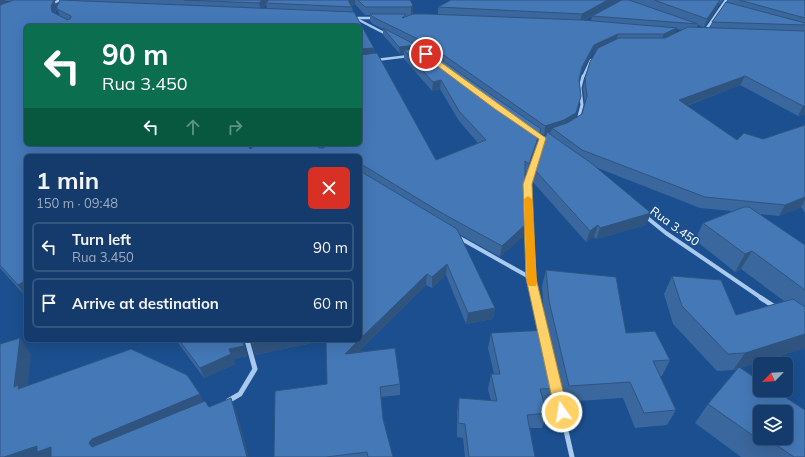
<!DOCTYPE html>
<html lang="en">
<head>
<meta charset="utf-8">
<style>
	:root { --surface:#143b6b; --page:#1d4271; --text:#f1f3f6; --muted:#9dadc1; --line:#33557e }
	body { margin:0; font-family:Mulish,sans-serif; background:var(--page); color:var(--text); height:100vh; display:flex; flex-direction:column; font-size:15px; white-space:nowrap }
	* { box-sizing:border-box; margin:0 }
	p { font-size:13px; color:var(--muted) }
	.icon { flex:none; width:22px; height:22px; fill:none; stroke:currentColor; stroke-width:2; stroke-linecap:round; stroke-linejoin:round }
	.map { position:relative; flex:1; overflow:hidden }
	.details { position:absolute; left:24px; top:154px; width:338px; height:188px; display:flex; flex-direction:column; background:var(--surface); border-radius:6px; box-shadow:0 4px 16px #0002,0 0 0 1px var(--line) }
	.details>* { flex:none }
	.top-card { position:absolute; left:24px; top:24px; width:338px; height:122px; border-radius:6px; box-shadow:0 4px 16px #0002,0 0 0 1px var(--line); background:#0b6e4f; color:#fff; overflow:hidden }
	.needle { width:26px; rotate:245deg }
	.buttons { position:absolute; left:753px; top:357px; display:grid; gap:8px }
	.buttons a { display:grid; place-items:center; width:40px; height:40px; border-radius:6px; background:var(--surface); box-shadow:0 4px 16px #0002,0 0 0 1px var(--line); font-size:20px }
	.pin { position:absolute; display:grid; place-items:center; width:34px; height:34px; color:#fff; margin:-17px; border:2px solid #fff; border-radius:50%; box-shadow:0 1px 4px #0007 }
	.me { position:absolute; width:44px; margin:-22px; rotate:347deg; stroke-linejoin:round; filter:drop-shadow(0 0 3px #0008) }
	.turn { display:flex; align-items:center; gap:14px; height:84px; padding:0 12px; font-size:18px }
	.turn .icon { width:52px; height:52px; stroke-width:2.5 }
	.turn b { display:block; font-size:28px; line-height:34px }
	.lanes { display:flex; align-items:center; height:38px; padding:0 12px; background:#0003; justify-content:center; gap:20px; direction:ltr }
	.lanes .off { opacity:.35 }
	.round { display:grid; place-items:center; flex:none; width:42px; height:42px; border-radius:6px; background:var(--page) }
	.head { display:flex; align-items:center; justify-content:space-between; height:68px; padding:0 12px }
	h1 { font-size:24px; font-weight:700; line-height:30px }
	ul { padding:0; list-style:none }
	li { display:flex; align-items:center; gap:12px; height:50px; margin:0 8px 6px; padding:0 4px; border:2px solid var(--line); border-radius:6px }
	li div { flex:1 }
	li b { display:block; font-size:15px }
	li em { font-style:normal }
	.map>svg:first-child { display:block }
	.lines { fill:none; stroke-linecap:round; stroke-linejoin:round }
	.minor-far3 { stroke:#a9c9ee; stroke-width:2.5 }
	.minor-far2 { stroke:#a9c9ee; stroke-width:3 }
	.minor-far1 { stroke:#a9c9ee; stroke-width:4 }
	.minor { stroke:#a9c9ee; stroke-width:5 }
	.wall { fill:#3a679d; fill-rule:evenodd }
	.shaded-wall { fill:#305480 }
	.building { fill:#4478b7; stroke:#305480 }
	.route { fill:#ffd166; stroke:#a68842 }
	.slow { fill:#f59e0b }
	.labels { text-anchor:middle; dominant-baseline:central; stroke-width:3; stroke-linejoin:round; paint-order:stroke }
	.street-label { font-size:12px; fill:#fff; stroke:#1b4f8f }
</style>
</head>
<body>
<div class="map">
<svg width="805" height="457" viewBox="0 0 805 457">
	<rect width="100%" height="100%" fill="#1b4f8f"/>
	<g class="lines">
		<g class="minor-far3">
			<path d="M50 5 60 0"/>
			<path d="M352 18H375"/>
			<path d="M357 19 386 34"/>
			<path d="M705 31 726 0"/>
			<path d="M376 60 409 56"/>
			<path d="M583 77 591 60"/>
		</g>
		<g class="minor-far2">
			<path d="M578 120 582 105 580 88 583 76"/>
			<path d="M536 134 549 142"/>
			<path d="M531 174 544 138"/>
		</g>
		<g class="minor-far1">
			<path d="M531 173 528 184 531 278 536 299"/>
			<path d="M645 216 666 233 763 299"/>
			<path d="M458 237 531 278"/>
		</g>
		<g class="minor">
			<path d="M536 298 544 334"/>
			<path d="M761 298 775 307"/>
			<path d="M557 391 572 457"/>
			<path d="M228 401 240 394 255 369 247 340"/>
		</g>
	</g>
	<g class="wall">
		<path d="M0 0H54L57 6 60 1 59 0H410L413 5V14H438V7L451 0H621L583 21H591L592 16 622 0H723L720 4H719L717 9 704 27 710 28 712 22 726 2H727L728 0H805V114L798 116 740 85 687 106 737 140 744 133 763 139 805 125V213L801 207 779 216 760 214 805 245V348L740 368 760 381V390H774L805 410V457H741L695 423 708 404 737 369 733 370 717 371 673 324 664 294 672 276 721 280 736 315 784 301 741 269 735 272 695 240 703 223 732 211 700 208 595 167 651 213 646 225 596 239 594 237 586 242 532 181 535 170 546 134 544 135 541 133 527 175 525 173V225L523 236 500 257 459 234 495 308 493 319 466 324 446 275 432 288 426 285 358 352 395 348 400 384V395L381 397 383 419 393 457H274L275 391 327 384 326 340 255 355 251 340H360V156H26V296H25L0 268ZM6 1H11L6 3ZM266 4 267 9H263ZM355 4 365 15H370V21L373 24 383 29V35L400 54H404V59L432 91 440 89 459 121 478 143 436 160 377 53H375L374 48 354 12H353L352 6ZM57 9 60 16 55 13ZM698 25 703 27H697ZM26 26H360V144H26ZM676 29 682 30 675 33ZM416 46 421 48 416 49ZM596 51 590 62 583 88 585 105 582 114 575 118 581 96 579 80 580 75 592 53ZM760 412H786V438H760Z"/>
		<path d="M546 270 626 333 670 360 662 376H660L676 410 667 425 635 428 623 398 564 402 560 388 556 402 544 403 547 413 542 428H530L535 457H465L463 438 457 437V412L459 398 491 401 488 389 491 374H494L488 348 491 333 560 384 544 317 542 286Z"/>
		<path d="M176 340H243V341L247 356 233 359 235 364 204 378Z"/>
	</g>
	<g class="shaded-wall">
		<path d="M0 0H5L8 6 0 9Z"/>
		<path d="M54 0 57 8 54 14 52 12 51 6Z"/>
		<path d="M262 0H271L267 2 261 11 259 3Z"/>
		<path d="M348 0H355V4L350 7Z"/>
		<path d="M608 0H621L580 22 582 14Z"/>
		<path d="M720 0 717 9 704 28 707 19Z"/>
		<path d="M413 5V13L411 15V7Z"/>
		<path d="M677 28 674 35 661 41 664 34Z"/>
		<path d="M618 34 616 41 592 53 580 75 582 67 594 45Z"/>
		<path d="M416 45V52L404 50V54H400L399 47Z"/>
		<path d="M374 48 375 57 360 58V49Z"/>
		<path d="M745 76 740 85 675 110 679 100Z"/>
		<path d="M441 80 440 89 432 91 433 82Z"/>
		<path d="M581 96 574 121 552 128 551 132 544 135 545 126Z"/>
		<path d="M803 106H805V114L798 116Z"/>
		<path d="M541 129 539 139 527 175 529 164Z"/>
		<path d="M248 144H256L250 155 248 145Z"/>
		<path d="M360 164H361L362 174 360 175Z"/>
		<path d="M805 197V200L801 207 779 216 785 205Z"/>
		<path d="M651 213 646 225 596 239 600 228Z"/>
		<path d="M525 225 523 236 500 257 502 246Z"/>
		<path d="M598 225 594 237 586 242 590 231Z"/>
		<path d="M752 251 741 269 735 272 745 254Z"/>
		<path d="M447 264 446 275 432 288V277Z"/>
		<path d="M427 274 426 285 346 365 345 354 359 340H360V339Z"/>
		<path d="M26 280V296H25L18 285Z"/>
		<path d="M495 308 493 319 466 324 468 313Z"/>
		<path d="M805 334V348L733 370 745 353Z"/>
		<path d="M20 338 31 354 27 395 14 387Z"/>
		<path d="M242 340H243V341L247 356 233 359 235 364 204 378 200 368Z"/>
		<path d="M272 340H327L255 355 252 344Z"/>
		<path d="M200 394 207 409 100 457 89 443 92 439Z"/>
		<path d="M231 398 237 413 249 457H247Z"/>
		<path d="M37 446 51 447 60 457H4Z"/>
	</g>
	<g class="building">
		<path d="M14 0H54L51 6 52 12 68 20 71 18V16L57 9V6L60 0 354 12 374 48 360 49V26H26V144H248V145L250 149 253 147 255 144H312L320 148H324V144H360V55L377 53 436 160 486 140 459 111 441 80 433 82 404 50 425 48 471 81 541 129 529 164 525 161V225L502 246 440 212 361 164H360V156H26V280L18 285 0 265V5Z"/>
		<path d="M184 0H262L259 3Z"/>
		<path d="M268 0H348L352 7 266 3Z"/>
		<path d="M358 0H410L413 5 411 7H365Z"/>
		<path d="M451 0H608L582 14 438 7Z"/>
		<path d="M622 0H629L698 24 592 16Z"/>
		<path d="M654 0H720L707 19Z"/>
		<path d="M739 0H805V3H804L805 4V18Z"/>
		<path d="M726 2 805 23V25L712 22Z"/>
		<path d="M370 14H406L402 18 413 14H427L582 20 677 28 664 34H618L594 45 582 67 579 80 581 96 576 113 564 120 545 126 428 44 373 17Z"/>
		<path d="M688 27 805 31V106H803L745 76 679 100 737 140 744 133 763 139 805 125V197L785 205 705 197 582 150 552 128 567 123 582 114 587 96 585 78 590 62 598 48 619 38H665Z"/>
		<path d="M383 28 416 45 399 47Z"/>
		<path d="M547 132 591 163 651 213 600 228 598 225 590 231 535 170Z"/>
		<path d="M360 171 457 229 495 308 468 313 447 264 432 277 427 274 360 339Z"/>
		<path d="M744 207H749L805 245V290L752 251 745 254 703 223Z"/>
		<path d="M546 270 616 277 626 333 655 331 670 360 653 361 676 410 644 413 630 382 569 386 549 301Z"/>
		<path d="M672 276 721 280 736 315 793 299 805 307V334L745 353 728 354 682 306Z"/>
		<path d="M547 330 561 388 540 389 547 413 527 415 535 457H469L465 424 458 423 459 398 497 401 491 374H500L491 333Z"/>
		<path d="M20 338 14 387 19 385 18 389 131 349 187 375 200 394 92 439 89 443 92 447 205 401 209 407 231 398 247 457H51V447L37 452V446L4 457H0V344Z"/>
		<path d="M179 340H242L244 346 229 349 231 354 200 368Z"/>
		<path d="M251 340H272L252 344Z"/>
		<path d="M326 340H359L345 354 395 348 400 384 380 387 383 419 393 457H368L367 452 326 457H274L275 391 327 384Z"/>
		<path d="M739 367 760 381V390H774L805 410V457H794L766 438H786V412H760V438H766L768 446 708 404Z"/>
	</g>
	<path class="route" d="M424 53H428L546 138 532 184 536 278 568 412 566 416 562 418 557 416 555 412 526 278 523 184 539 139 495 109 424 56Z"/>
	<path class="slow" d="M528 196 532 199 537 283 536 286H529L527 283 524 199Z"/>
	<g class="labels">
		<g class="street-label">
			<text transform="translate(675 226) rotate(36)">Rua 3.450</text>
		</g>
	</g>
</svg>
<div class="buttons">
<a><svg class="needle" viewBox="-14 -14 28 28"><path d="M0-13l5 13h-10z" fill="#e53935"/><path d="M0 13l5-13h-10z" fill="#9dadc1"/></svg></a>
<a><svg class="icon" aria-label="layers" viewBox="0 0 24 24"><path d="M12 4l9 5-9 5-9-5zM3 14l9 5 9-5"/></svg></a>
</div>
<div class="pin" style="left:426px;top:54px;background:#d93025"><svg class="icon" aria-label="arrive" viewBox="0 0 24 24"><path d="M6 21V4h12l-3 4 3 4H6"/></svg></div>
<svg class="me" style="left:562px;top:412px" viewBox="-20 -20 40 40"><circle r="17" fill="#ffd166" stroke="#fff" stroke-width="3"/><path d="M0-11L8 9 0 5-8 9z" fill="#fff"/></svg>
<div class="top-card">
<div class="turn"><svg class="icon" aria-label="left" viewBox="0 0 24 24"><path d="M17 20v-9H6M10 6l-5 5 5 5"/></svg><div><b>90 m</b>Rua 3.450</div></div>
<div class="lanes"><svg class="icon" aria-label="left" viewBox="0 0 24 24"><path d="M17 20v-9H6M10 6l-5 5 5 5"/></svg><svg class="icon off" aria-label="ahead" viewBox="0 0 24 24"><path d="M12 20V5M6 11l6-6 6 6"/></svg><svg class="icon off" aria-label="right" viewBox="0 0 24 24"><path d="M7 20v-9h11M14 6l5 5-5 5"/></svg></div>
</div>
<section class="details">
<div class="head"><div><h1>1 min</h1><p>150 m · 09:48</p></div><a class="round" style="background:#d93025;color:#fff"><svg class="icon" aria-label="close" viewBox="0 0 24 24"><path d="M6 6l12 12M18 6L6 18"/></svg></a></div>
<ul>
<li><svg class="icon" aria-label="left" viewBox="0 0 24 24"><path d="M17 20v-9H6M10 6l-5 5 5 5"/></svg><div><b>Turn left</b><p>Rua 3.450</p></div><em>90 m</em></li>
<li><svg class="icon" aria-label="arrive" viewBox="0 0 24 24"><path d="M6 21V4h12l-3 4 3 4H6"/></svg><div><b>Arrive at destination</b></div><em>60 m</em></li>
</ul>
</section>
</div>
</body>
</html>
